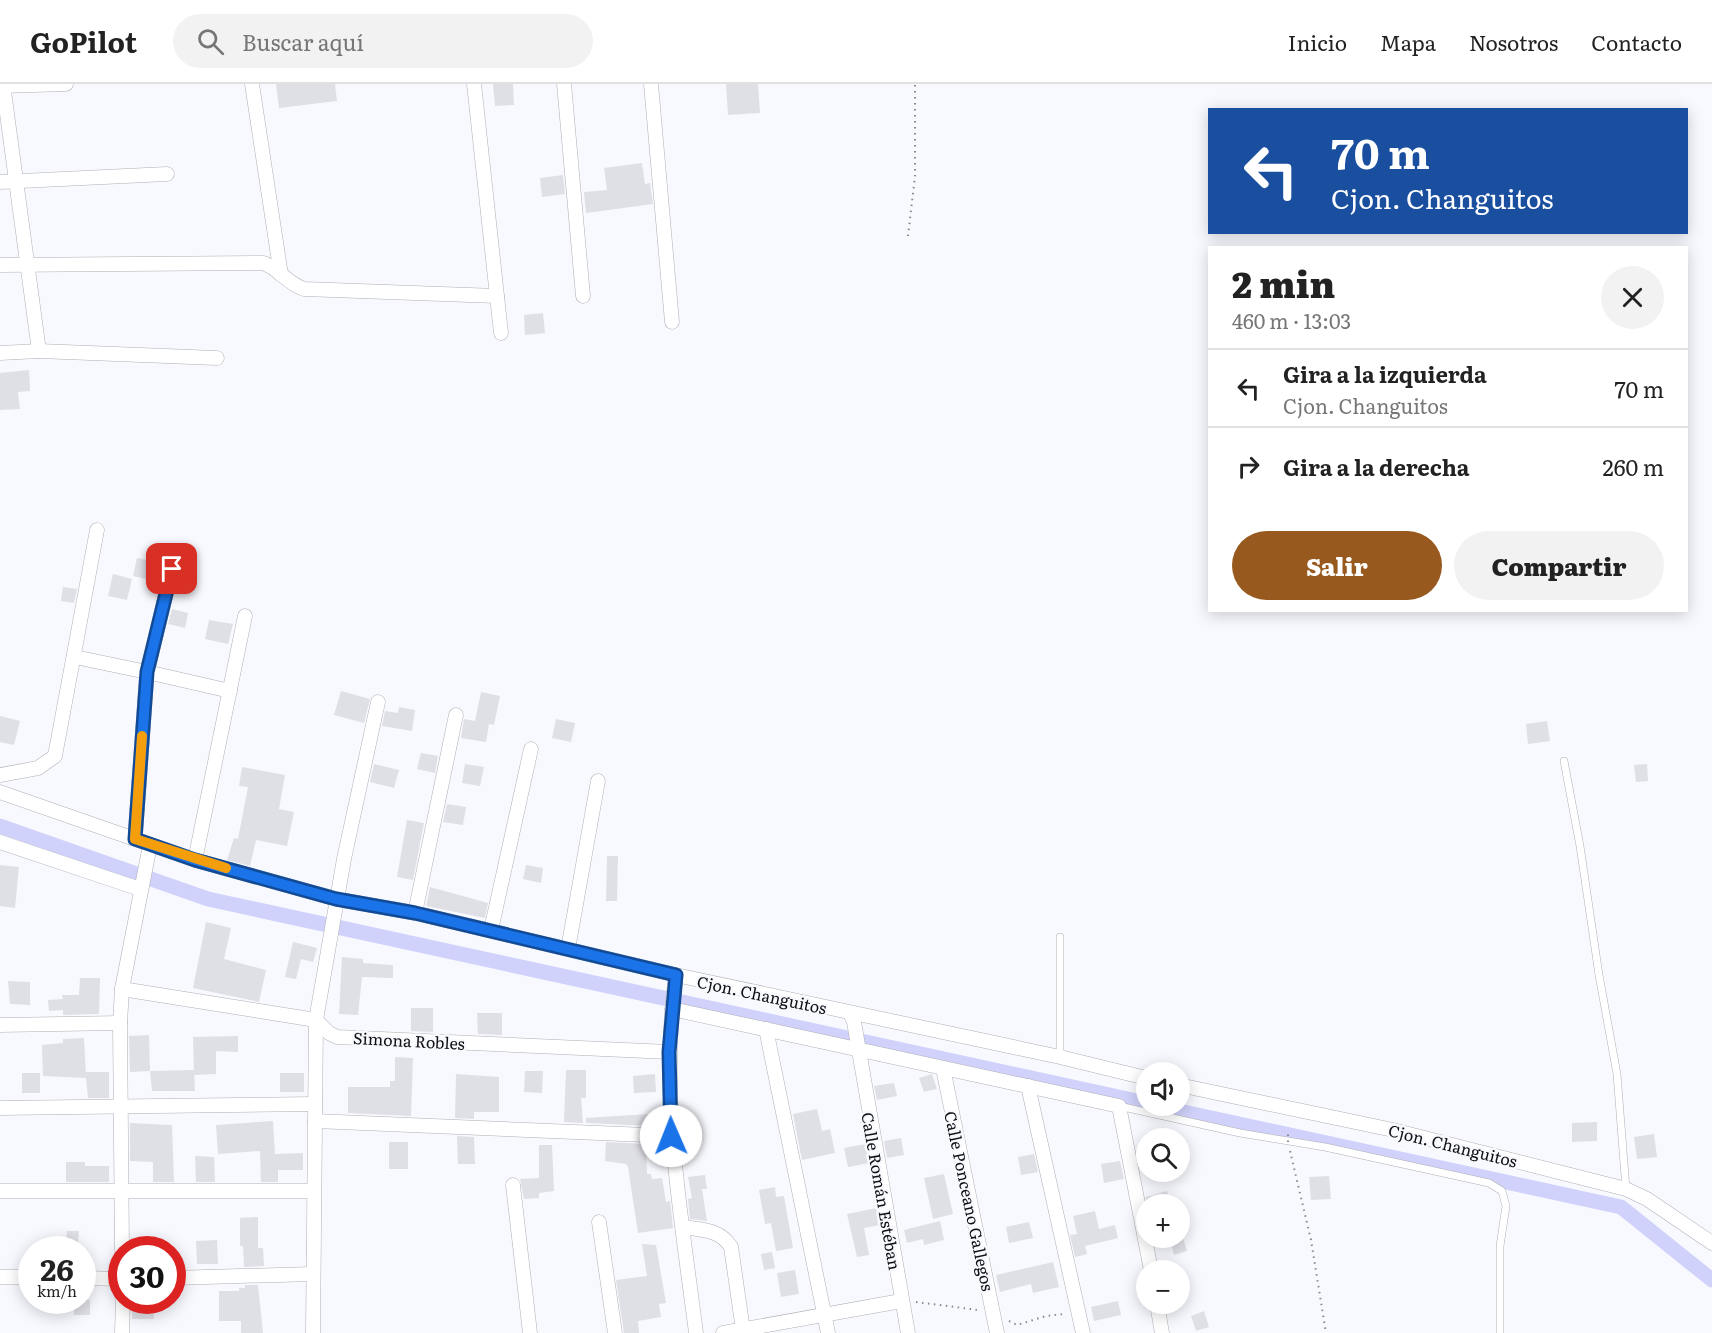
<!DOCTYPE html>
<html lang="es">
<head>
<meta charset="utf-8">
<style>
	:root { --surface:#fff; --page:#f2f2f2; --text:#222; --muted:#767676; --line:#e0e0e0; --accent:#97591d }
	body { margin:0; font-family:Literata,serif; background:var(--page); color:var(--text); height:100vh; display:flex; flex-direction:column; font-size:22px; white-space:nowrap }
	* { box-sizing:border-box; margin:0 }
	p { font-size:20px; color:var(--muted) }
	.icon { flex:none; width:33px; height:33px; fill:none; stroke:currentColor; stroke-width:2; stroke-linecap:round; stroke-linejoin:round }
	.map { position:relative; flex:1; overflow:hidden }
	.panel { position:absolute; left:1208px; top:162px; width:480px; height:366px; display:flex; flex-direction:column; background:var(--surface); border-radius:0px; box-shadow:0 3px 15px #0003 }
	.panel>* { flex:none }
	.top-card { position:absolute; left:1208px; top:24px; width:480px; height:126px; border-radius:0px; box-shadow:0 3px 15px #0003; background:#1a4fa0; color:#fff; overflow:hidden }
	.controls { position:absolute; left:1136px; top:978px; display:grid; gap:12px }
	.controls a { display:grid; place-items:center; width:54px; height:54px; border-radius:50%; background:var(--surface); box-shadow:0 3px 15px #0003; font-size:30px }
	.speed { position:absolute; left:18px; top:1152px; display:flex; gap:12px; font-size:30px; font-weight:700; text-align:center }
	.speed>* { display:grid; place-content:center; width:78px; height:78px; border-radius:50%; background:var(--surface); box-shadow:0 3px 15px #0003; line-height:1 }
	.speed small { font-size:15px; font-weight:400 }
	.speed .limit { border:9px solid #d22; background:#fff; color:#111 }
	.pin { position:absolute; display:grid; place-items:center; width:51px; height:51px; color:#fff; margin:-26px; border-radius:12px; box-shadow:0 3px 9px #0006 }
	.me { position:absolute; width:66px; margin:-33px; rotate:359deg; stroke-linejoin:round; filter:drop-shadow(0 0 4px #0008) }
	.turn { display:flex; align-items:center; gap:21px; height:126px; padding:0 24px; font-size:27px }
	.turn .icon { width:78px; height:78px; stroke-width:2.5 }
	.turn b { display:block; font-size:42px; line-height:51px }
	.round { display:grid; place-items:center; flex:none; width:63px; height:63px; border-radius:32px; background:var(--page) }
	.overview { display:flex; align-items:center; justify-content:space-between; height:102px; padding:0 24px }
	h1 { font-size:36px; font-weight:800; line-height:45px }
	.button { display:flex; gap:12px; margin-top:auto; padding:12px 24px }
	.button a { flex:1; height:69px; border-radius:36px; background:var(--accent); color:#fff; font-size:24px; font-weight:800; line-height:69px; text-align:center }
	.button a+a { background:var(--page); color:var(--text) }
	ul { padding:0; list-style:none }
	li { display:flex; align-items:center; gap:18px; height:78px; padding:0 24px; border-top:2px solid var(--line) }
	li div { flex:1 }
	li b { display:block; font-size:22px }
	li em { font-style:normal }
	header { display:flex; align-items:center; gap:36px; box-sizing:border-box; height:84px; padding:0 30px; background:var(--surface); border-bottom:2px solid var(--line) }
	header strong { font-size:28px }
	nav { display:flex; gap:33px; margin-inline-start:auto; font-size:21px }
	.search { width:420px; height:54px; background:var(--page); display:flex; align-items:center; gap:15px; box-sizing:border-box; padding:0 21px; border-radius:33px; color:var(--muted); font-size:22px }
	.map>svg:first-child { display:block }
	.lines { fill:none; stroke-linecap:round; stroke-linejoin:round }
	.canal { stroke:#d0d2fb; stroke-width:15 }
	.building { fill:#dfdfe6 }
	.service-casing { stroke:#afafb6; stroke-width:8 }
	.minor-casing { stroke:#afafb6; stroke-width:15 }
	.path { stroke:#88898d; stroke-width:2; stroke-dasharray:1.5 4.5; stroke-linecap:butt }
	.service { stroke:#fff; stroke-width:7 }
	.minor { stroke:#fff; stroke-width:14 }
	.path-bridge { stroke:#88898d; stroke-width:2; stroke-dasharray:1.5 4.5; stroke-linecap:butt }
	.route-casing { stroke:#114b97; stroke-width:15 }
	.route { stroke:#1a73e8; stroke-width:10 }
	.slow { stroke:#f59e0b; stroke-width:10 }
	.labels { text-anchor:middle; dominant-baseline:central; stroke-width:5; stroke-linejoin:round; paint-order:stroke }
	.street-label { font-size:16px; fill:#101013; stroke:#f8f9fe }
</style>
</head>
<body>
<header>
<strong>GoPilot</strong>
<div class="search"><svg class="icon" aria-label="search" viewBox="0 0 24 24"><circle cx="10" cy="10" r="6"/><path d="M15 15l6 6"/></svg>Buscar aquí</div>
<nav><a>Inicio</a><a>Mapa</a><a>Nosotros</a><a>Contacto</a></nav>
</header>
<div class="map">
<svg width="1712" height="1249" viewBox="0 0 1712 1249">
	<rect width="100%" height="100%" fill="#f8f9fe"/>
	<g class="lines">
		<g class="canal">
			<path d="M0 742 208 815 1146 1019"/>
			<path d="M1156 1022 1621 1123 1712 1196"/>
		</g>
	</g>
	<g class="building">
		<path d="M276 0H335L337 17 279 24Z"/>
		<path d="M493 0H513L514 21 495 22Z"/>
		<path d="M726 0H758L760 29 728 31Z"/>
		<path d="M642 79 645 100 650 99 653 120 586 129 584 108 607 106 604 84Z"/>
		<path d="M563 91 565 110 542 113 540 94Z"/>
		<path d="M543 229 545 249 525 251 524 231Z"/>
		<path d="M29 286 30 307 18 308 20 325 0 326V289Z"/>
		<path d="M137 474 165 480 160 498 133 492Z"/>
		<path d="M113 490 132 495 127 516 108 512Z"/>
		<path d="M63 503 77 505 74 519 61 517Z"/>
		<path d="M172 525 188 529 185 544 168 540Z"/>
		<path d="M209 536 233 540 228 560 205 555Z"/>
		<path d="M341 607 370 615 364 639 334 631Z"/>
		<path d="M481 608 500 612 494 641 489 640 486 658 461 654 464 635 475 637Z"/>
		<path d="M399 623 415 626 412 647 382 642 385 627 398 629Z"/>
		<path d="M0 632 20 637 14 661 0 658Z"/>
		<path d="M556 635 575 639 571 658 552 654Z"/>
		<path d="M1547 637 1550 657 1528 660 1526 640Z"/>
		<path d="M421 669 438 672 435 689 417 685Z"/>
		<path d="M374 680 399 686 394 704 370 698Z"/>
		<path d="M465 680 484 683 480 702 462 699Z"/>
		<path d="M1647 680 1648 697 1636 698 1634 681Z"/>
		<path d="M242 683 285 691 279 725 294 728 287 762 256 756 250 782 227 776 234 754 238 755 248 703 239 702Z"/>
		<path d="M447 720 466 723 463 741 443 738Z"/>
		<path d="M407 736 424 739 413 796 397 793Z"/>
		<path d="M607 772H618L617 817H606Z"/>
		<path d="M0 781 19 783 15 824 0 822Z"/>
		<path d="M526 781 543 784 541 799 523 795Z"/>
		<path d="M430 803 488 819 485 834 426 822Z"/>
		<path d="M206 838 231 844 224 875 266 886 259 918 193 904Z"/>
		<path d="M293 858 317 864 313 878 301 875 296 895 285 893Z"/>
		<path d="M342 873 363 875V879L393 881V894L362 893 358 931 339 930Z"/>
		<path d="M80 894H100L99 930 63 931V926L49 927 48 916 63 915 62 911H79Z"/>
		<path d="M8 897 30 898V921L10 920Z"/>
		<path d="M411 924H433V948L411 947Z"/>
		<path d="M477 929H502V951L478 950Z"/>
		<path d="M149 951 150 987 130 988 129 952Z"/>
		<path d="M238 952V968L216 967V990L194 991 193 953Z"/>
		<path d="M84 954 86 991V988H109V1014H88L86 994 43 992 42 961 63 959V955Z"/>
		<path d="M395 973 413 974 411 1032 348 1029V1003H390V997H395Z"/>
		<path d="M194 986 195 1007H152L150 987Z"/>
		<path d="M566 986H586V1014H581L583 1039 564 1038Z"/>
		<path d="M525 987H543L542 1009 524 1008Z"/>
		<rect x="22" y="989" width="18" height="20"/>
		<rect x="280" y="989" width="24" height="19"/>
		<path d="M456 990 499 993V1028H474V1035L455 1034Z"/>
		<path d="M655 990 656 1008 634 1009 633 992Z"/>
		<path d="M932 990 937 1005 924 1008 919 994Z"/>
		<path d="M894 999 897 1012 877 1016 874 1002Z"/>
		<path d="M817 1025 822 1047 830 1045 835 1069 802 1076 793 1030Z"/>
		<path d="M649 1030 650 1042 586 1039V1034Z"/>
		<path d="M273 1037 275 1070 303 1069V1086H278V1098H261L260 1067 218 1070 216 1041Z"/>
		<path d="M1597 1038V1057L1572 1058V1039Z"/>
		<path d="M130 1039 172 1041 174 1098H153V1078L130 1077Z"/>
		<path d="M1654 1050 1657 1073 1637 1075 1634 1053Z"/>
		<path d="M457 1052 474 1053 475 1080H458Z"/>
		<path d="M901 1054 904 1071 887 1074 884 1057Z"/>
		<rect x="389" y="1058" width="19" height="27"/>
		<path d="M606 1058 646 1060 647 1090H651L652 1095 662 1094 666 1118 670 1117 673 1144 638 1149 628 1083 626 1080 605 1077Z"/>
		<path d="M866 1060 869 1079 848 1083 844 1064Z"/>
		<path d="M539 1061H552L554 1107 539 1109V1114L524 1115 520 1095 539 1094Z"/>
		<path d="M1034 1070 1038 1088 1021 1091 1018 1073Z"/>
		<path d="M195 1072 214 1073 215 1098H196Z"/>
		<path d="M1120 1077 1124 1095 1104 1099 1101 1080Z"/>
		<path d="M66 1078H85V1082H109V1098H66Z"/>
		<path d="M944 1090 953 1130 933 1135 924 1094Z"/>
		<path d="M705 1091 707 1105H702L707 1137 690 1135 688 1115 692 1114 688 1093Z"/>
		<path d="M1329 1092 1331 1115 1311 1116 1309 1093Z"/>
		<path d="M775 1103 776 1113 784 1112 793 1164 776 1167 771 1139 765 1140 759 1106Z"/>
		<path d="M1167 1107 1171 1120H1147L1146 1113Z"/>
		<path d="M877 1124 880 1141 864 1144 869 1171 857 1173 847 1130Z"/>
		<path d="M1095 1127 1099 1145 1115 1141 1118 1154 1085 1162 1087 1170 1075 1173 1070 1151 1077 1150 1073 1132Z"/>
		<path d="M258 1133V1164H263L264 1182 244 1183 243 1162H240V1134Z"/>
		<path d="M940 1137 944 1156 924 1161 923 1155 907 1159 904 1146Z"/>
		<path d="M1029 1138 1033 1154 1009 1159 1006 1143Z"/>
		<path d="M67 1147H79L78 1160H66Z"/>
		<path d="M1182 1151 1187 1167 1174 1171 1170 1155Z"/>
		<path d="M217 1156 218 1180H197L196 1157Z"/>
		<path d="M642 1160 656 1161 666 1219 659 1220 661 1233 638 1237 639 1249H624L616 1196 647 1192Z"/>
		<path d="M772 1168 775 1184 764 1186 761 1170Z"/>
		<path d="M1053 1178 1059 1203 1033 1209 1031 1200 1000 1208 996 1191Z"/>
		<path d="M795 1186 799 1210 781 1213 777 1189Z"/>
		<path d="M245 1201H258L263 1249H241V1237H219V1207H239V1204H245Z"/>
		<rect x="74" y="1216" width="16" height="15"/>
		<path d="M132 1216H153L154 1235H132Z"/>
		<path d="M1118 1217 1121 1231 1094 1237 1091 1223Z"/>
		<path d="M1204 1227 1209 1243 1196 1247 1191 1232Z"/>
	</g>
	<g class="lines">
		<g class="service-casing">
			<g id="service">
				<path d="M1564 677 1580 762 1599 891 1617 990 1626 1105"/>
				<path d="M1060 973V853"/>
				<path d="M1119 1022 1240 1049 1325 1063 1489 1099 1502 1107 1506 1122 1500 1162V1249"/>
			</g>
		</g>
		<g class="minor-casing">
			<g id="minor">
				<path d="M3 0 39 267"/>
				<path d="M252 0 281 191"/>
				<path d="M474 0 501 249"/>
				<path d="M564 0 583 212"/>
				<path d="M651 0 672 238"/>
				<path d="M0 2 66 0"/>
				<path d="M0 98 167 90"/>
				<path d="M0 181 263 179C279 184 286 199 304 205L497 212"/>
				<path d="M0 269 39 267 217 274"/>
				<path d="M172 485 147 588 230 607"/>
				<path d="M75 573 147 588 135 755"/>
				<path d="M0 691 38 684 55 672 97 446"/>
				<path d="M0 708 195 776 336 815 415 829 676 891 1060 973 1146 994"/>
				<path d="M0 758 140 805"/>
				<path d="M195 776 245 532"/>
				<path d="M415 829 456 631"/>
				<path d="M491 846 531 665"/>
				<path d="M568 865 598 697"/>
				<path d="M676 891C659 1013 681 1129 696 1249"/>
				<path d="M122 905 316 936 329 949 337 953 669 968"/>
				<path d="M672 925C821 957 970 989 1119 1022L1151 1186"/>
				<path d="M850 929 854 938 908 1249"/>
				<path d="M0 941 120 939"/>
				<path d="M766 945 828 1249"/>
				<path d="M943 984 997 1249"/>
				<path d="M1179 1001 1393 1046 1626 1105 1647 1115 1712 1159"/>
				<path d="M1028 1002 1083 1249"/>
				<path d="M0 1024 315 1020"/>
				<path d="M315 1037 671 1052"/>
				<path d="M513 1101 530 1249"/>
				<path d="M0 1107H313"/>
				<path d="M599 1138 615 1249"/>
				<path d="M683 1143C702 1146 720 1145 731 1163L743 1246"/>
				<path d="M122 1166 120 939 122 905 150 761"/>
				<path d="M0 1193H32"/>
				<path d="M82 1194 122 1195"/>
				<path d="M172 1194 312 1190"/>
				<path d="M1157 1220 1162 1249"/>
				<path d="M122 1249 123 1216"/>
				<path d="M313 1249 316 936 344 775 378 618"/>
				<path d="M723 1249 901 1217"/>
			</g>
		</g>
		<g class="path">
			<path d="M908 152 915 92V0"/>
			<path d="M1290 1067 1311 1156 1326 1249"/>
			<path d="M916 1218 978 1226"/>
			<path d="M1009 1237 1017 1241 1046 1232 1064 1230"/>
		</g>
		<use href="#service" class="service"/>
		<use href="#minor" class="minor"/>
		<path class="path-bridge" d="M1288 1058V1046"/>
	</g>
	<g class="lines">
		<g class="route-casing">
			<path id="route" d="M172 485 147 588 135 755 195 776 336 815 415 829 676 891 669 968 671 1052"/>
		</g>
		<use href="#route" class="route"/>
		<path class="slow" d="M142 652 135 755 226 784"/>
	</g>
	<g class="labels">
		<g class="street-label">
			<text transform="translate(762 910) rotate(12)">Cjon. Changuitos</text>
			<text transform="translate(409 956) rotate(3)">Simona Robles</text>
			<text transform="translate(1453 1061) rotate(14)">Cjon. Changuitos</text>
			<text transform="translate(882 1107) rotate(80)">Calle Román Estéban</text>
			<text transform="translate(970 1117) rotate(78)">Calle Ponceano Gallegos</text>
		</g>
	</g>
</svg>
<div class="controls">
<a><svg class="icon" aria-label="sound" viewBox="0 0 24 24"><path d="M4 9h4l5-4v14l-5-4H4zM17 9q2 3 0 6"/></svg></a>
<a><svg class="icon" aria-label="search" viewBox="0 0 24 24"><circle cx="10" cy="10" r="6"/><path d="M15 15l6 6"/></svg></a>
<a>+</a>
<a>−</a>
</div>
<div class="speed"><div>26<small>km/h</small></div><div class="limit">30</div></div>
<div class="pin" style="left:172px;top:485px;background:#d93025"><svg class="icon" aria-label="arrive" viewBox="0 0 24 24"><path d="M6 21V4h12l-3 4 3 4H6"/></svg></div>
<svg class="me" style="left:671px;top:1052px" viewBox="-20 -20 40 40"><circle r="19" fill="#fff"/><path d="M0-13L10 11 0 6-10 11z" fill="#1a73e8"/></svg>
<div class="top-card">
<div class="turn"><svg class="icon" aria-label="left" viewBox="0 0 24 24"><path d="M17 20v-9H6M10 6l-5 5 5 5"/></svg><div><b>70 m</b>Cjon. Changuitos</div></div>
</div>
<section class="panel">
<div class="overview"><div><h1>2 min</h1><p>460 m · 13:03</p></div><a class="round"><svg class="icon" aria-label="close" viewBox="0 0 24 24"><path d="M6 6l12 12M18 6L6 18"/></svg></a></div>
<ul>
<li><svg class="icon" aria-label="left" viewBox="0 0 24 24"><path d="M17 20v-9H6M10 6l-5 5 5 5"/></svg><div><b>Gira a la izquierda</b><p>Cjon. Changuitos</p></div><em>70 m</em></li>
<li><svg class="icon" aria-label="right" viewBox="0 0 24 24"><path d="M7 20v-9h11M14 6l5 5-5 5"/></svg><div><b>Gira a la derecha</b></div><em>260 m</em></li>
</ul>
<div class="button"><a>Salir</a><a>Compartir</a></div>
</section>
</div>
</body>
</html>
